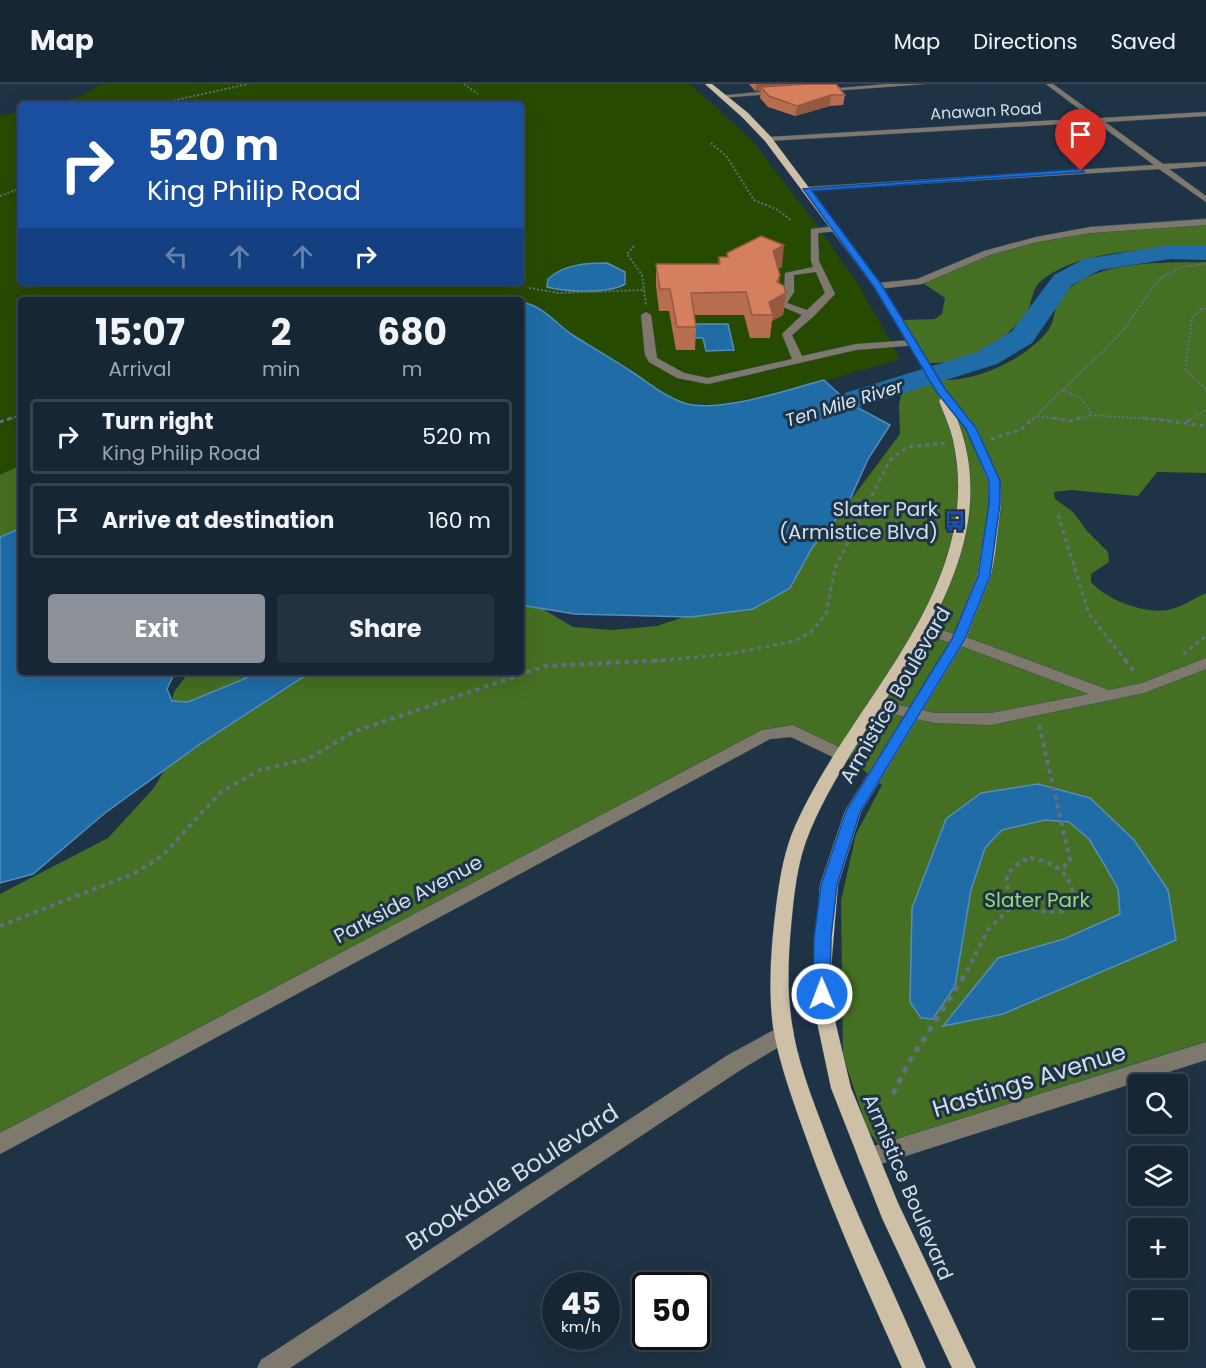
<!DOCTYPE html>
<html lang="en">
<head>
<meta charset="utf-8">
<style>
	:root { --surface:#172634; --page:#243240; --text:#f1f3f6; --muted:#9ea5ac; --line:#36434f; --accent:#8c9099 }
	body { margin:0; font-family:Poppins,sans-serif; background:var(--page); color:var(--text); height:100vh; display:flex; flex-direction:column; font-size:22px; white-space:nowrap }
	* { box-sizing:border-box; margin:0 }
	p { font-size:20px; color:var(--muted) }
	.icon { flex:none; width:33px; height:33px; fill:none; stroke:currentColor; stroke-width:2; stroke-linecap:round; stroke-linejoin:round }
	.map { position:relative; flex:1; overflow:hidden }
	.details { position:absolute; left:18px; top:213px; width:506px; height:378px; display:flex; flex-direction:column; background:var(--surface); border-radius:6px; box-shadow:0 6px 24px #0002,0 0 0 2px var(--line) }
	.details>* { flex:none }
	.banner { position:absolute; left:18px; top:18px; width:506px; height:183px; border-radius:6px; box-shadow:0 6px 24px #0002,0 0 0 2px var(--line); background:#1a4fa0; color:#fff; overflow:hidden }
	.buttons { position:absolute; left:1128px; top:990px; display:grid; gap:12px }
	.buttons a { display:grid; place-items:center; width:60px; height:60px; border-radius:6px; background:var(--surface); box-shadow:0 6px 24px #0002,0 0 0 2px var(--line); font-size:30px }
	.speed { position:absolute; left:542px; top:1188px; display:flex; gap:12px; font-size:30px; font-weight:700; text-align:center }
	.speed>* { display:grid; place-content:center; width:78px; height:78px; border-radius:50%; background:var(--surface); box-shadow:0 6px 24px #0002,0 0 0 2px var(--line); line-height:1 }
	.speed small { font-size:15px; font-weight:400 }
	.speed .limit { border:3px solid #111; border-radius:9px; background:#fff; color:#111 }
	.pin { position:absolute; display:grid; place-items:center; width:51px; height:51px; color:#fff; margin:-62px -26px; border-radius:50% 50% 50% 0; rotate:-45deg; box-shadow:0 0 6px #0007 }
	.pin .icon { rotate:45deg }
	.me { position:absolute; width:66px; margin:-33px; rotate:359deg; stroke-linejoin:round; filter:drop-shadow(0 0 4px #0008) }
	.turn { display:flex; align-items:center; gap:21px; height:126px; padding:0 30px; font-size:27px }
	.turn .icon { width:78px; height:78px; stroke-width:2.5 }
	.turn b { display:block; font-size:42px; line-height:51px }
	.lanes { display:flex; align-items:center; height:57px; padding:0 30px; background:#0003; justify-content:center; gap:30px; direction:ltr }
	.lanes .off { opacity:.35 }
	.eta { display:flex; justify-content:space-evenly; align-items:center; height:102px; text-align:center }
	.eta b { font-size:36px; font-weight:700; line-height:42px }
	.action { display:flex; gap:12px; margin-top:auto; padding:12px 30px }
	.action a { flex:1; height:69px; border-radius:6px; background:var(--accent); color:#fff; font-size:24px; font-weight:700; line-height:69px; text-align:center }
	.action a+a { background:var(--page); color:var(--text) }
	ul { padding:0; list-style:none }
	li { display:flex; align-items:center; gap:18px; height:75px; margin:0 12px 9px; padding:0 18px; border:3px solid var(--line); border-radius:6px }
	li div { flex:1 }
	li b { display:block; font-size:22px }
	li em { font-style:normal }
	header { display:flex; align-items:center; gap:36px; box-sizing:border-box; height:84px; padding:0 30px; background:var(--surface); border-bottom:2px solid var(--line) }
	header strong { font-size:28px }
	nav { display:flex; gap:33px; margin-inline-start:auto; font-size:21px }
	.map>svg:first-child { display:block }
	.green { fill:#274a01 }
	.forest { fill:#456f22; fill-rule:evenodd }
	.water { fill:#1f6ca6; stroke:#558ebb; stroke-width:1.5 }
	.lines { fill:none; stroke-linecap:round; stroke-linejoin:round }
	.river { fill:#1f6ca6; fill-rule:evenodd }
	.minor-casing { stroke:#3c4e60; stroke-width:1 }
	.major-casing { stroke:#3c4e60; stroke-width:1 }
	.path-far3 { stroke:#5f7081; stroke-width:2; stroke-dasharray:2 2; stroke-linecap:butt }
	.path-far2 { stroke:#5f7081; stroke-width:3; stroke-dasharray:4 4; stroke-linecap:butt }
	.path-far1 { stroke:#5f7081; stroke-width:4; stroke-dasharray:4.5 4.5; stroke-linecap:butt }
	.path { stroke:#5f7081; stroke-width:5; stroke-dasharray:6 6; stroke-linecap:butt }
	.minor { fill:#7f786c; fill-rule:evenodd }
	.major { fill:#cdc0a7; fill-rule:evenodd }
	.wall { fill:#b76d50 }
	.shaded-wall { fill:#955941 }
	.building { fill:#d57f5d; stroke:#955941; stroke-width:1.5 }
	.route { fill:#1a73e8; stroke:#114b97; stroke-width:1.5 }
	.labels { text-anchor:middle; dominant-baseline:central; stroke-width:6; stroke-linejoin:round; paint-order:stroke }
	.far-street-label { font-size:16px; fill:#d2deeb; stroke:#1f3346 }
	.far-water-label { font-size:18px; font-style:italic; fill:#d4e6f6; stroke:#1f3346 }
	.poi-label { font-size:20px; fill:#d2deeb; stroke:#1f3346; text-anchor:end }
	.street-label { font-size:20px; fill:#d2deeb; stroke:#1f3346 }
	.park-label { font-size:20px; fill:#9dd872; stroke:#1f3346 }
	.near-street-label { font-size:24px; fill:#d2deeb; stroke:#1f3346 }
</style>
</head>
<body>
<header>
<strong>Map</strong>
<nav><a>Map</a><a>Directions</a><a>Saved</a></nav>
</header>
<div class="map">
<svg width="1206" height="1284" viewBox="0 0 1206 1284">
	<rect width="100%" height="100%" fill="#1f3346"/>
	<path class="green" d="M101 0H690L752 56 816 140 860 203 900 275 791 307 715 321 687 319 660 308 631 287 569 249 541 224 520 216H21V444L0 453V32L21 27V198H520V21H49L82 12Z"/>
	<g class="forest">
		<path d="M1206 137V163C1155 166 1085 163 1042 196 1032 204 1032 218 1027 229 1024 235 1017 240 1012 245 988 269 959 280 926 279L902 236 935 235 942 230 945 214 923 199C1009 150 1109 146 1206 137Z"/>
		<path d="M1206 178V389L1157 388 1138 412 1071 406 1054 408 1055 415 1073 428 1087 447 1108 468 1109 478 1091 490V498C1107 516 1147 532 1172 525 1183 522 1195 514 1206 509V961L880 1062 868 1046 843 972 841 817 856 750 882 701 841 668 838 662 781 648 0 1059V810L108 754 153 705 166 684 165 645 174 608 189 588H520L521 512 573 543 612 546 657 542 696 529 744 525 792 501 808 456 844 425 900 350 899 321 902 305C921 294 928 297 949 296 972 295 995 286 1014 275 1025 269 1043 255 1049 245 1055 236 1054 223 1060 215 1088 175 1163 179 1206 178ZM981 709 1134 756 1168 806 1176 856 1003 930 944 942 1064 855 1120 830 1118 805 1089 755 1069 738 1045 736 1002 746 985 764 971 806 962 865Z"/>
		<path d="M21 381V454L0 460V391Z"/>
	</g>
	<g class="water">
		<path d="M607 179 625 188V200C609 210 564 208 547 203L548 195C564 180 587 179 607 179Z"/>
		<path d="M520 218C544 221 555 240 574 252 592 263 611 274 629 286 648 298 663 312 684 319 720 330 789 305 824 296L849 319 890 341 868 375 847 422 812 464 790 504 753 525 691 533 575 530 521 521Z"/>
		<path d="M685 240H728L734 266 706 267 703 254H688Z"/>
		<path d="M21 444V588H175L167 605 172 617 188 618 244 595 255 588H311L200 660 105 729 33 790 0 799V453Z"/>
		<path d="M1038 700 1090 714 1134 756 1168 806 1176 856 1003 930 943 942 998 874 1064 855 1120 830 1118 805 1104 780 1089 755 1069 738 1045 736 1002 746 985 764 971 806 955 902 933 935 921 934 910 918 912 824 946 735 981 709Z"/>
	</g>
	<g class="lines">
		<path class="river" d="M1170 161 1206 162V176L1170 175 1100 186 1072 201 1032 259 997 280 806 340 795 343 784 340 780 334 784 328 977 268 1012 247 1054 191 1084 175Z"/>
		<g class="minor-casing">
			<g id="minor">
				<path d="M887 0H925L819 8 816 6Z"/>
				<path d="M1046 0H1053L1100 34 1206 28V32L1105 38 1163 80 1206 78V82L1169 85 1206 112V118L1159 85 807 107 803 105 807 103 1154 81 1096 38 768 57 764 55 768 53 1091 34Z"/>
				<path d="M780 6 782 9 721 14 718 12Z"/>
				<path d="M1206 135V141L1090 149 1037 158 990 171 922 200 878 205 873 202 878 199 917 195 984 167 1036 153 1090 143Z"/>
				<path d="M836 142 840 145 839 147 818 149 819 177 835 210 813 233 792 251 802 272 856 260 913 256 917 257V261L856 266 708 300 677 294 649 278 645 271 641 231 646 228 651 231 657 274 684 289 708 294 792 275 782 250 802 231 776 220 784 208 785 189 813 183 811 177V145ZM816 188 825 209 807 226 787 219 794 208V191Z"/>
				<path d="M922 540 974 556 1109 606 1142 599 1206 574V585L1144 609 991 641 935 639 870 625 868 621 870 617 875 616 935 629H991L1089 610 964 563 917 548 915 545Z"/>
				<path d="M793 641 847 667 850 671 847 675H837L791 653 770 655 0 1070V1049L762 646Z"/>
				<path d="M785 940 792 943 794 949 792 955 742 985 290 1284H257L261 1276 728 971Z"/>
				<path d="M1206 958V976L868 1084 861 1081 858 1074 861 1067 868 1064Z"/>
			</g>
		</g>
		<g class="major-casing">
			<path id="major" d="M705 0H712L748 29 771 53 881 200 946 306 977 344 1000 397 1001 420 995 470 991 492 966 555 861 728 838 801 830 896 832 924 851 1004 898 1119 976 1284H952L882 1134 831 1004 814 924 812 896 820 801 845 727 952 555 977 492 989 420 988 397 966 345 956 332C1018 486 864 617 810 747 797 777 794 811 791 843 788 875 787 908 792 940 797 974 809 1006 821 1038 851 1122 892 1202 926 1284H902C867 1206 832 1128 804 1048 792 1014 779 979 773 943 768 904 771 862 776 823 779 799 783 774 791 752 843 622 987 510 953 356 950 343 944 330 939 317L941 314 874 203 765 57 742 33Z"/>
		</g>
		<g class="path-far3">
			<path d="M464 0 478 10"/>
			<path d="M162 19 248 0"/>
			<path d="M711 59 727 73 754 116 778 126 792 137"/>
			<path d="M0 112 21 104"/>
			<path d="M634 162 627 170 642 191 646 221"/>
			<path d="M529 204 559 209 645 206"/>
			<path d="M1206 225H1201L1192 234 1185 286 1206 305"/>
			<path d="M1063 306 1080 314 1091 327 1090 331 1075 336"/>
			<path d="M1090 331 1168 336"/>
			<path d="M1038 332 1063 336"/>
			<path d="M7 336 21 331"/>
			<path d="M1032 336 1121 249 1159 195 1181 183 1206 180"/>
			<path d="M1190 336 1206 326"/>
		</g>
		<g class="path-far2">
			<path d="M1053 334 1071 337 1080 334"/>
			<path d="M1144 334 1206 342"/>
			<path d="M0 338 11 334"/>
			<path d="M1186 338 1192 334"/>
			<path d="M991 355 1020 346 1034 334"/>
			<path d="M1058 431 1089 530 1126 577"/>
			<path d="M1183 570 1206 552"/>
			<path d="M654 577 729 570 795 557 811 548 826 530 835 484 890 376 907 363 945 359"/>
		</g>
		<g class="path-far1">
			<path d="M1125 576 1135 589"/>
			<path d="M1039 641 1070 776 1061 786"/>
			<path d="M1030 774C1054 778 1070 788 1074 813L1063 827C1053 828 1044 829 1034 825 1003 815 994 787 1030 774Z"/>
			<path d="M0 842 135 789 162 772 221 708 260 686 308 675 353 648 546 582 669 576"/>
			<path d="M967 887 988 846 1017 817"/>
		</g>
		<path class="path" d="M893 1010 909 978 968 886"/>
		<use href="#minor" class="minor"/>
		<use href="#major" class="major"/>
	</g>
	<g class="wall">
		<path d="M749 0H836L845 11 843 21 830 22 795 32 768 23 760 14 761 7H755Z"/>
		<path d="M727 169 782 183 778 184 780 191 779 200 786 209 783 231 772 237 770 254H750L744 231H694L696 243 695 266H676L669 227H659L656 202V180H718L719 173H727Z"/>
	</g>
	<g class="shaded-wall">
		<path d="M756 0H827L761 3V7H755Z"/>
		<path d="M831 11 830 22 795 32 797 22Z"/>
		<path d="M784 161 782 183 770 189 773 167Z"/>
		<path d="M780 191 778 213 786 209 783 231 772 237 773 231 769 218Z"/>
	</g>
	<g class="building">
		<path d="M807 0H836L845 11H831L797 22 769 12 761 3Z"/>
		<path d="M761 152 784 161 773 167 780 191 777 198 784 202 786 209 769 218 773 231H752L746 208 691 209 696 243H677L670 205H660L656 180H720L719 173H728L727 169Z"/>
	</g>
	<path class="route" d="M1081 85 1084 88 812 107 881 200 945 305 976 344 1000 397V420L990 492 965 555 860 728 837 801 831 853 830 910 828 915 822 918 816 915 813 910 814 853 821 801 846 727 952 555 978 492 989 420V397L966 345 936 307 874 203 803 105Z"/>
	<defs>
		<g id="bus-bare" transform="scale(1.62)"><path d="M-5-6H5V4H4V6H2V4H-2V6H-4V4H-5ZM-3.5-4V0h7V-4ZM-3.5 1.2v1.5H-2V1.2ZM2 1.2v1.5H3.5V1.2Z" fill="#1a4fb4" stroke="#1f3346" stroke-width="2.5" paint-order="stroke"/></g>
	</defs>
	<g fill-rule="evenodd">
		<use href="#bus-bare" x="955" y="437"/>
	</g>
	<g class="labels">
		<g class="far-street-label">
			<text transform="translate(986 27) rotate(-3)">Anawan Road</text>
		</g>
		<g class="far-water-label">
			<text transform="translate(844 319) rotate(-17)">Ten Mile River</text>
		</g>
		<g class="poi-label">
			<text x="938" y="425">Slater Park<tspan x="938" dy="23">(Armistice Blvd)</tspan></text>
		</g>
		<g class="street-label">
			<text transform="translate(895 611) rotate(-60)">Armistice Boulevard</text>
			<text transform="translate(408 815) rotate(-28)">Parkside Avenue</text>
			<text transform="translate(908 1103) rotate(67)">Armistice Boulevard</text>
		</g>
		<g class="park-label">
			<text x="1037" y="816">Slater Park</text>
		</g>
		<g class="near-street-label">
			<text transform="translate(1029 996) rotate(-17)">Hastings Avenue</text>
			<text transform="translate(512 1093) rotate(-33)">Brookdale Boulevard</text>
		</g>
	</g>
</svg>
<div class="buttons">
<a><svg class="icon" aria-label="search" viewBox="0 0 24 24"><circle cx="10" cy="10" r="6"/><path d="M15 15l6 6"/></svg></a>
<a><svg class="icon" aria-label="layers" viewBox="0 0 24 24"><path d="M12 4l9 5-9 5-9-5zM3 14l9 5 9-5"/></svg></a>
<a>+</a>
<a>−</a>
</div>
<div class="speed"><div>45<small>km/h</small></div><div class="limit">50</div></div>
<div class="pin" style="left:1081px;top:87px;background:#d93025"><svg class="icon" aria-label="arrive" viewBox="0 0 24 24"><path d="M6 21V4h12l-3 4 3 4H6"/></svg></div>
<svg class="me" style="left:822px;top:910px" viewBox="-20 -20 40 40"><circle r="17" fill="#1a73e8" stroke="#fff" stroke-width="3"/><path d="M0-11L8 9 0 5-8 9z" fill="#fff"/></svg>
<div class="banner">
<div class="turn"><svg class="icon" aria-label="right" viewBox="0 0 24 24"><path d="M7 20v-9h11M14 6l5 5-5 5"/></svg><div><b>520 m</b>King Philip Road</div></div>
<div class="lanes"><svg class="icon off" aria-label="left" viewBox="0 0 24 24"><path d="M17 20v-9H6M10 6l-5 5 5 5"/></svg><svg class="icon off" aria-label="ahead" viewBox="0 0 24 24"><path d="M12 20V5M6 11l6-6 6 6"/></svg><svg class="icon off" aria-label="ahead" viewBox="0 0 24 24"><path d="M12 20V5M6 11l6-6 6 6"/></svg><svg class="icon" aria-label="right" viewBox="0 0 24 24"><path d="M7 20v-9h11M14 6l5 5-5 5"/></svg></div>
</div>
<section class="details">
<div class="eta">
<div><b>15:07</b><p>Arrival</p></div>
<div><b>2</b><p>min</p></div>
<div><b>680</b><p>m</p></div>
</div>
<ul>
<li><svg class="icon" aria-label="right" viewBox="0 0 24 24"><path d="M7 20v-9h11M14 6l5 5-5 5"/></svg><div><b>Turn right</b><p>King Philip Road</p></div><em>520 m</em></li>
<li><svg class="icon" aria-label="arrive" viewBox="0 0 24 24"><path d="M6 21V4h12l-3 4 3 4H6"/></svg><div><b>Arrive at destination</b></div><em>160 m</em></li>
</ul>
<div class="action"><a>Exit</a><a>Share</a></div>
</section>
</div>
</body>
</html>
